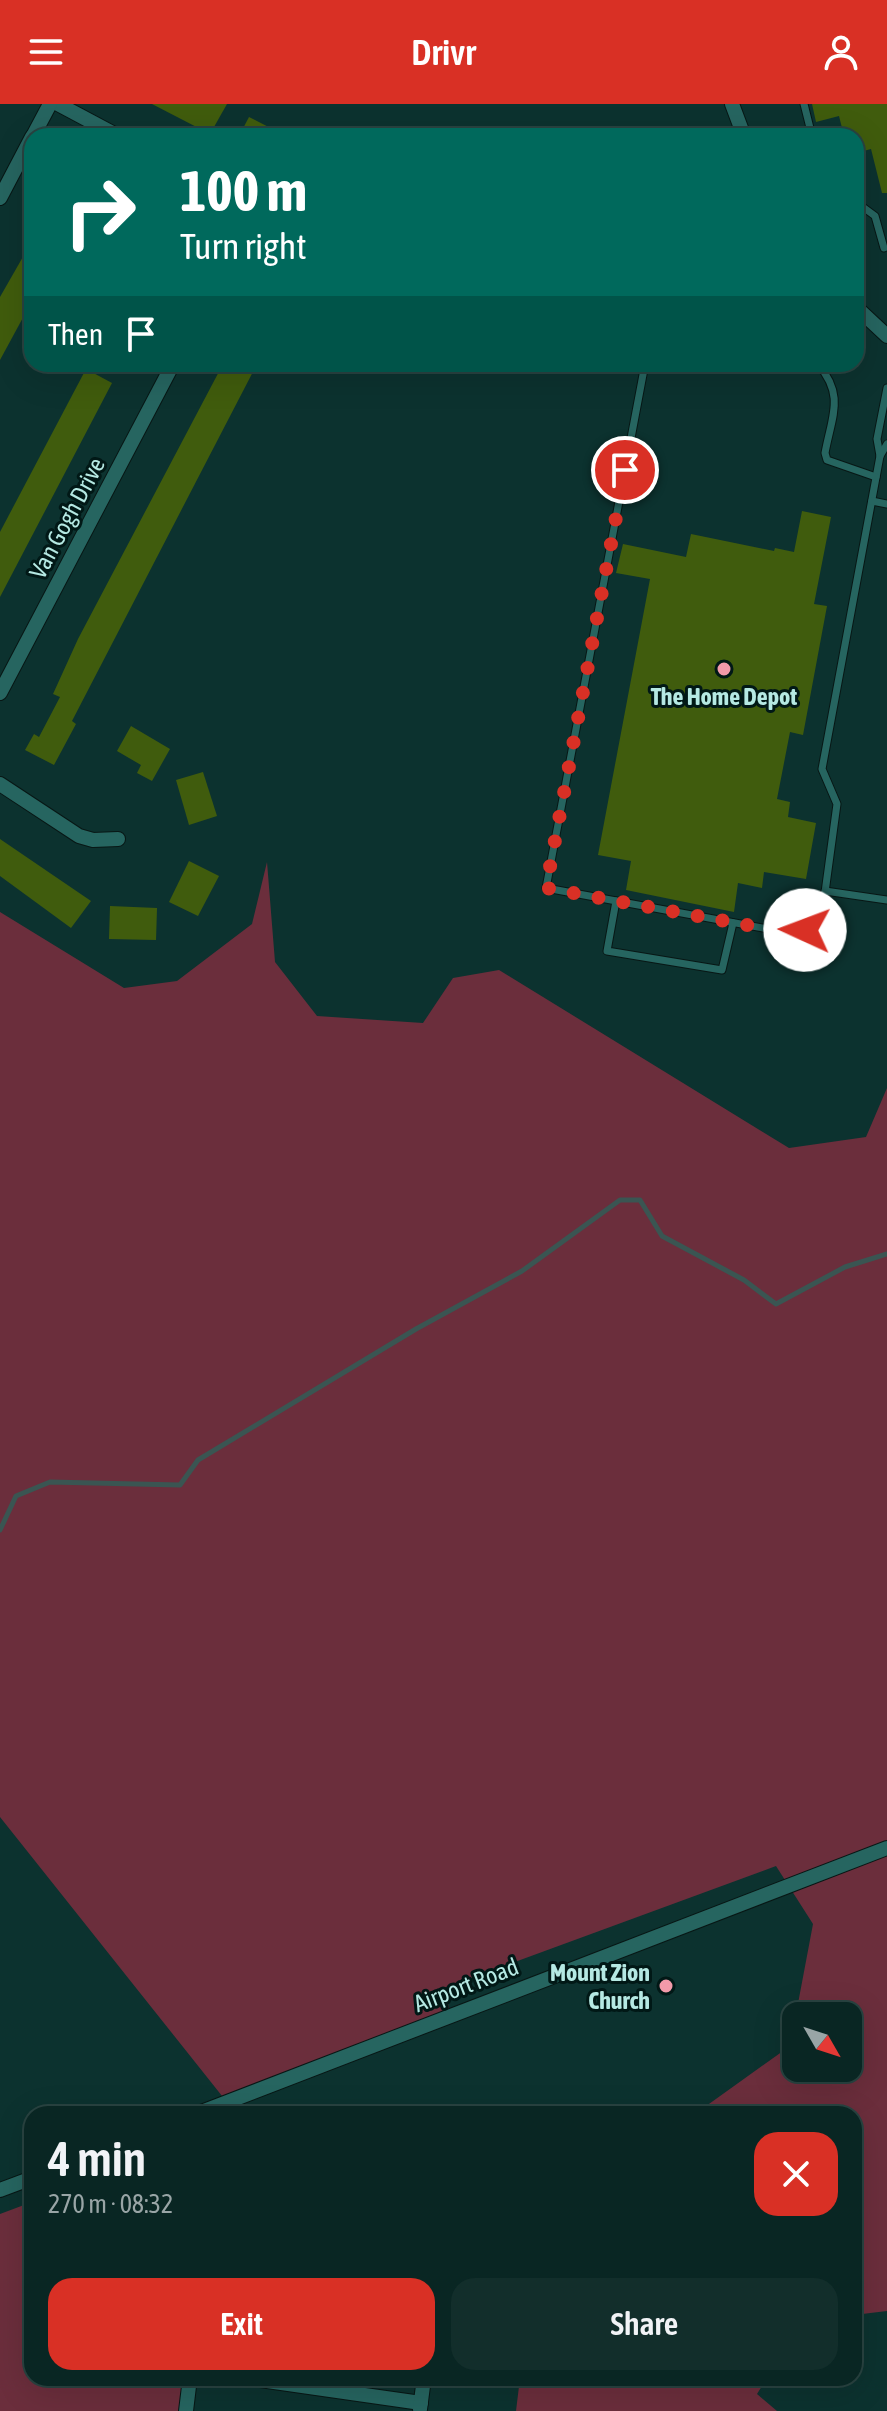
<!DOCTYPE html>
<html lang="en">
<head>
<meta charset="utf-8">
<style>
	:root { --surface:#092623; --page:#122e2b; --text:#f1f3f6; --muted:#99a5a6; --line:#294341; --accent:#d93025 }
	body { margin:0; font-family:"Asap Condensed",sans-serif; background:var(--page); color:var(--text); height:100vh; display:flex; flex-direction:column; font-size:30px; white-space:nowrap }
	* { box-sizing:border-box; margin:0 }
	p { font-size:26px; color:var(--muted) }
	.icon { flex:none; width:44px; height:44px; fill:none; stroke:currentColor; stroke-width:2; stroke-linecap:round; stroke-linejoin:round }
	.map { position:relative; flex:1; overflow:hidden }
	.panel { position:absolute; left:24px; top:2002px; width:838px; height:280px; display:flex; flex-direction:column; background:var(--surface); border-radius:24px; box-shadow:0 8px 32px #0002,0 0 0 2px var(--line) }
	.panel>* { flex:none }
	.banner { position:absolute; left:24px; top:24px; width:840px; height:244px; border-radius:24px; box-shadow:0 8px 32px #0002,0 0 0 2px var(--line); background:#00695c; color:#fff; overflow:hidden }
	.needle { width:52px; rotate:129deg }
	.tools { position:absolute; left:782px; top:1898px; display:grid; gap:16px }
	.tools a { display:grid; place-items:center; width:80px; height:80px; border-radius:16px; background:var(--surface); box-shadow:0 8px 32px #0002,0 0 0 2px var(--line); font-size:40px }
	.pin { position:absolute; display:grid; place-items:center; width:68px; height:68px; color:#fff; margin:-34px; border:4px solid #fff; border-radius:50%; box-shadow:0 2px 8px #0007 }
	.me { position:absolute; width:88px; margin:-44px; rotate:272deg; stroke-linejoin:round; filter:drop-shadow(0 0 6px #0008) }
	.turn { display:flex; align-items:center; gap:28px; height:168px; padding:0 24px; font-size:36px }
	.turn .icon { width:104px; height:104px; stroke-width:2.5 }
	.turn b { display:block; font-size:56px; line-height:68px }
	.then { display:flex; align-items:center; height:76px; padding:0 24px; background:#0003; gap:16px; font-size:30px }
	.round { display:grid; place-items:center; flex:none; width:84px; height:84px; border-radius:24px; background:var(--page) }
	.summary { display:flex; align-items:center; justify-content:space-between; height:136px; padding:0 24px }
	h1 { font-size:48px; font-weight:600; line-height:60px }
	.action { display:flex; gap:16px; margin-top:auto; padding:16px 24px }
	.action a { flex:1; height:92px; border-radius:24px; background:var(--accent); color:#fff; font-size:32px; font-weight:600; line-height:92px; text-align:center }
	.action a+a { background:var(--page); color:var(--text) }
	header { display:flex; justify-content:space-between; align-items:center; height:104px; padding:0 24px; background:var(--accent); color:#fff; font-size:36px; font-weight:600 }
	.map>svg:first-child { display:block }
	.green { fill:#6b2e3c; fill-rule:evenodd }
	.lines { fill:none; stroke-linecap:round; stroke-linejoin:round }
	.stream { stroke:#3a5552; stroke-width:5 }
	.building { fill:#405c0d }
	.lane-casing { stroke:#081715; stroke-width:9 }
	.street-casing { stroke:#081715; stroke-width:16 }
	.lane { stroke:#266560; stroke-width:7 }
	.street { stroke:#266560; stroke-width:14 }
	.route { stroke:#d93025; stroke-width:14; stroke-dasharray:0 25.2 }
	.poi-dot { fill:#f39aaa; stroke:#011816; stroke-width:3 }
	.labels { text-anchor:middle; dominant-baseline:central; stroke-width:6; stroke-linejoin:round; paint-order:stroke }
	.street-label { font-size:24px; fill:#b5e9e3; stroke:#011816 }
	.poi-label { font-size:24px; font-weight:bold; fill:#b5e9e3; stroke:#011816 }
</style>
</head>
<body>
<header><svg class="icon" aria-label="menu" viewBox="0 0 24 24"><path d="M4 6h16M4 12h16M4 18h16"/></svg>Drivr<svg class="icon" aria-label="person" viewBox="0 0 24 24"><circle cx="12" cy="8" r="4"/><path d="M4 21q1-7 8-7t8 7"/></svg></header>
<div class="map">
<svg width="887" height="2307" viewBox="0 0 887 2307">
	<rect width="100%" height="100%" fill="#0c322f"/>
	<g class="green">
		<path d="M267 758 275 858 317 912 423 919 453 874 499 866 789 1044 866 1033 887 984V2207L854 2211V2010H695L790 1942 813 1820 776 1762 444 1884 450 1908 230 2002 0 1713V808L124 884 177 877 252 820ZM796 1912H848V1964H796Z"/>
		<path d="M32 2098V2274H189L185 2307H0V2110Z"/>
		<path d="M520 2274H767L757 2290 777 2307H516Z"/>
	</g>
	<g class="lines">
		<path class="stream" d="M0 1426 16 1392 50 1378 180 1381 198 1356 416 1225 522 1167 620 1096H640L662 1132 744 1176 776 1200 845 1163 887 1150"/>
	</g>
	<g class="building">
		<path d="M152 0H227L210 30Z"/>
		<path d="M812 0H887V89H882L871 45 856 49V32H844L839 12 816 18Z"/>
		<path d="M249 13 286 32H239Z"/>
		<path d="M32 137V197L0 256V193Z"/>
		<path d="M223 260H257L72 617 76 620 54 661 25 646 34 630 39 633 60 593 53 590 78 535Z"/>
		<path d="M86 265 112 279 0 493V428Z"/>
		<path d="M802 407 831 413 814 500 827 502 803 631 790 628 777 695 790 698 788 713 816 719 806 775 764 768 762 784 738 779 734 808 626 786 631 757 598 751 650 475 616 469 623 440 686 453 691 430 774 447 775 444 794 448Z"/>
		<path d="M131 622 170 645 152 677 137 669 141 661 117 647Z"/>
		<path d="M203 668 217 712 189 721 176 676Z"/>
		<path d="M0 735 91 797 71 824 0 772Z"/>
		<path d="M189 757 219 772 198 812 169 798Z"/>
		<path d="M110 802 157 804 156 836 109 835Z"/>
	</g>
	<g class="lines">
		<g class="lane-casing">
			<g id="lane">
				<path d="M804 0 812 32"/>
				<path d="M856 98 875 112 884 144"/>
				<path d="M645 260 546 784 790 829C808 828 814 817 823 803L837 700 822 665 880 352 887 340"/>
				<path d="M818 260C845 292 832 311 825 349L827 356 876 373"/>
				<path d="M880 352 877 335 887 284"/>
				<path d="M872 397 887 400"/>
				<path d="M825 787 887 796"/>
				<path d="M616 797 607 847 722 866 733 819"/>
			</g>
		</g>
		<g class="street-casing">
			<g id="street">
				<path d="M58 0 118 32"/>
				<path d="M732 0 744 32"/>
				<path d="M33 32 50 0"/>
				<path d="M0 94 32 33"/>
				<path d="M856 203 887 232"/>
				<path d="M0 589 173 260"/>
				<path d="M0 680 79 732 93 736 118 735"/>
				<path d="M196 2010 887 1744"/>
				<path d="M0 2086 32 2074"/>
				<path d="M245 2274 421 2299"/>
				<path d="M420 2305 424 2274"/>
				<path d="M186 2307 190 2274"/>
			</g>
		</g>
		<use href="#lane" class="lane"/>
		<use href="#street" class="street"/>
	</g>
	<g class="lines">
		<path class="route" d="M625 366 546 784 790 829 805 826"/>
	</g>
	<g class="poi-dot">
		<circle cx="724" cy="565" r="8"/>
		<circle cx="666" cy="1882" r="8"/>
	</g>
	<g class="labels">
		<g class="street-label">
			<text transform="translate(67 414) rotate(-62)">Van Gogh Drive</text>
			<text transform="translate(466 1881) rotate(-21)">Airport Road</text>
		</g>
		<g class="poi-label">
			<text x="724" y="592">The Home Depot</text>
			<text x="650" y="1868" text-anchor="end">Mount Zion<tspan x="650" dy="28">Church</tspan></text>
		</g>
	</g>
</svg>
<div class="tools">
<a><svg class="needle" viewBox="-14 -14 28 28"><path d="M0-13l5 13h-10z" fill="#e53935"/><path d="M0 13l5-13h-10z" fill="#99a5a6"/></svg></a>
</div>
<div class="pin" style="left:625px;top:366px;background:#d93025"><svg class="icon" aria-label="arrive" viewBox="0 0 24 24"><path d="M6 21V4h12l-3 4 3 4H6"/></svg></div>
<svg class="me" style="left:805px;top:826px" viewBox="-20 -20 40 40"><circle r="19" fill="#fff"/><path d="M0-13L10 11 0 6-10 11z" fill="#d93025"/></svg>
<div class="banner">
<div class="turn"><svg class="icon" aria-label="right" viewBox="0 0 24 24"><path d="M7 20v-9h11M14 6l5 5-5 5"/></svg><div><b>100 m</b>Turn right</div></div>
<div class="then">Then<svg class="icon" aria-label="arrive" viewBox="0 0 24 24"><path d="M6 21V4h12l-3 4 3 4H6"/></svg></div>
</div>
<section class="panel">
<div class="summary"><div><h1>4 min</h1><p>270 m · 08:32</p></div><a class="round" style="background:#d93025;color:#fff"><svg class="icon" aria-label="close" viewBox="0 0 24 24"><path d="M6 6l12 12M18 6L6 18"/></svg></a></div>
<div class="action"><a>Exit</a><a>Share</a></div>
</section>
</div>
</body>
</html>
